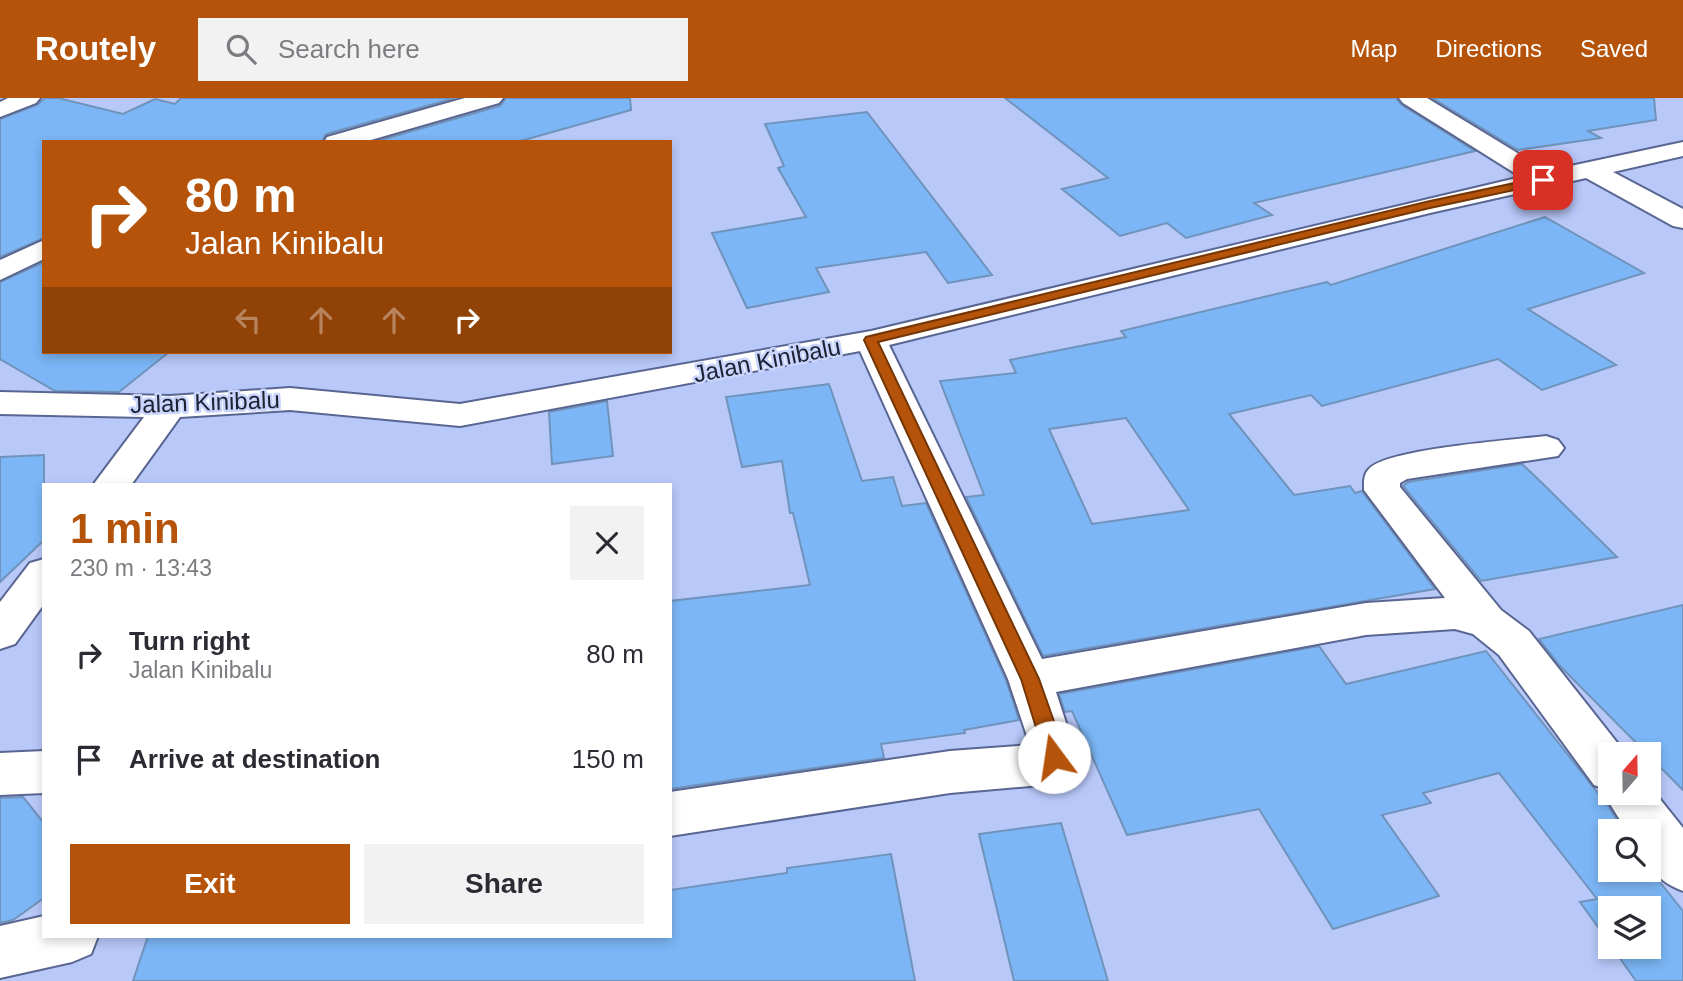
<!DOCTYPE html>
<html lang="en">
<head>
<meta charset="utf-8">
<style>
	:root { --surface:#fff; --page:#f2f2f3; --text:#2b2b33; --muted:#7c7c81; --accent:#b45309 }
	body { margin:0; font-family:Helvetica,sans-serif; background:var(--page); color:var(--text); height:100vh; display:flex; flex-direction:column; font-size:26px; white-space:nowrap }
	* { box-sizing:border-box; margin:0 }
	p { font-size:23px; color:var(--muted) }
	.icon { flex:none; width:38px; height:38px; fill:none; stroke:currentColor; stroke-width:2; stroke-linecap:round; stroke-linejoin:round }
	.map { position:relative; flex:1; overflow:hidden }
	.side { position:absolute; left:42px; top:385px; width:630px; height:455px; display:flex; flex-direction:column; background:var(--surface); border-radius:0px; box-shadow:0 4px 10px #0003 }
	.side>* { flex:none }
	.guide { position:absolute; left:42px; top:42px; width:630px; height:214px; border-radius:0px; box-shadow:0 4px 10px #0003; background:#b45309; color:#fff; overflow:hidden }
	.needle { width:46px; rotate:20deg }
	.buttons { position:absolute; left:1598px; top:644px; display:grid; gap:14px }
	.buttons a { display:grid; place-items:center; width:63px; height:63px; border-radius:0px; background:var(--surface); box-shadow:0 4px 10px #0003; font-size:35px }
	.pin { position:absolute; display:grid; place-items:center; width:60px; height:60px; color:#fff; margin:-30px; border-radius:14px; box-shadow:0 4px 10px #0006 }
	.me { position:absolute; width:77px; margin:-38px; rotate:346deg; stroke-linejoin:round; filter:drop-shadow(0 0 5px #0008) }
	.turn { display:flex; align-items:center; gap:24px; height:147px; padding:0 28px; font-size:32px }
	.turn .icon { width:91px; height:91px; stroke-width:2.5 }
	.turn b { display:block; font-size:49px; line-height:60px }
	.lanes { display:flex; align-items:center; height:66px; padding:0 28px; background:#0003; justify-content:center; gap:35px; direction:ltr }
	.lanes .off { opacity:.35 }
	.round { display:grid; place-items:center; flex:none; width:74px; height:74px; border-radius:0px; background:var(--page) }
	.overview { display:flex; align-items:center; justify-content:space-between; height:119px; padding:0 28px }
	h1 { font-size:42px; font-weight:600; line-height:52px; color:var(--accent) }
	.action { display:flex; gap:14px; margin-top:auto; padding:14px 28px }
	.action a { flex:1; height:80px; border-radius:0px; background:var(--accent); color:#fff; font-size:28px; font-weight:600; line-height:80px; text-align:center }
	.action a+a { background:var(--page); color:var(--text) }
	ul { padding:0; list-style:none }
	li { display:flex; align-items:center; gap:21px; height:105px; padding:0 28px }
	li div { flex:1 }
	li b { display:block; font-size:26px }
	li em { font-style:normal }
	header { display:flex; align-items:center; gap:42px; box-sizing:border-box; height:98px; padding:0 35px; background:var(--accent); color:#fff }
	header strong { font-size:33px }
	nav { display:flex; gap:38px; margin-inline-start:auto; font-size:24px }
	.search { width:490px; height:63px; background:var(--page); display:flex; align-items:center; gap:18px; box-sizing:border-box; padding:0 24px; border-radius:0px; color:var(--muted); font-size:26px }
	.map>svg:first-child { display:block }
	.building { fill:#7cb6f6; stroke:#7093bb; stroke-width:2; fill-rule:evenodd }
	.lines { fill:none; stroke-linecap:round; stroke-linejoin:round }
	.minor-casing { stroke:#5a6692; stroke-width:4 }
	.minor { fill:#fff; fill-rule:evenodd }
	.route { fill:#b45309; stroke:#753606; stroke-width:2 }
	.labels { text-anchor:middle; dominant-baseline:central; stroke-width:5; stroke-linejoin:round; paint-order:stroke }
	.street-label { font-size:24px; fill:#1c2133; stroke:#c9d5fd }
</style>
</head>
<body>
<header>
<strong>Routely</strong>
<div class="search"><svg class="icon" aria-label="search" viewBox="0 0 24 24"><circle cx="10" cy="10" r="6"/><path d="M15 15l6 6"/></svg>Search here</div>
<nav><a>Map</a><a>Directions</a><a>Saved</a></nav>
</header>
<div class="map">
<svg width="1683" height="883" viewBox="0 0 1683 883">
	<rect width="100%" height="100%" fill="#b8c8f9"/>
	<g class="building">
		<path d="M45 0H58L123 16 155 1 175 6 181 0H455L326 36 322 44H44V140L0 159V21L37 7Z"/>
		<path d="M506 0H630L631 12 517 44H374L500 8Z"/>
		<path d="M1005 0H1396L1402 7 1475 53 1254 105 1272 117 1186 140 1167 125 1120 138 1062 91 1108 80Z"/>
		<path d="M1432 0H1654L1656 22 1588 33 1601 40 1518 52Z"/>
		<path d="M867 14 992 177 948 185 926 154 816 170 829 194 747 210 712 135 806 119 778 70 784 68 765 26Z"/>
		<path d="M1545 119 1644 175 1528 211 1616 267 1542 292 1498 261 1322 308 1311 297 1229 316 1294 397 1350 388 1355 395 1362 393 1435 491 1043 558 966 399 984 397 940 283 1016 275 1010 262 1126 239 1121 233 1327 184 1331 187ZM1126 320 1189 412 1092 426 1049 331Z"/>
		<path d="M44 164V254H169L119 294 55 293 0 261V184Z"/>
		<path d="M829 286 862 383 893 379 902 408 926 405 1006 582 1019 622 964 632 965 635 881 646 884 660 670 691V503L810 487 793 415H790L782 363 742 369 726 299Z"/>
		<path d="M607 303 613 358 552 366 549 314Z"/>
		<path d="M44 357V442L0 484V359Z"/>
		<path d="M1522 366 1542 385 1617 459 1481 483 1403 388 1408 384Z"/>
		<path d="M1683 507V692L1560 568 1539 541Z"/>
		<path d="M1319 548 1346 586 1486 553 1609 709 1624 733H1610V772H1648V766L1655 778 1683 813V883H1636L1612 849H1648V810H1610V846L1580 804 1597 801 1499 675 1423 695 1431 705 1382 717 1439 798 1333 831 1259 711 1127 737 1072 613 1065 614 1059 596Z"/>
		<path d="M23 699 44 725V800L13 822 0 825V700Z"/>
		<path d="M1061 725 1108 883H1014L979 736Z"/>
		<path d="M891 756 915 883H133L148 838H670V792L787 775V770Z"/>
	</g>
	<g class="lines">
		<g class="minor-casing">
			<g id="minor">
				<path d="M8 0H40L36 5 0 19V4Z"/>
				<path d="M465 0H503L499 5 364 44H324L327 39Z"/>
				<path d="M1399 0H1427L1547 73 1683 44V58L1613 74 1683 111V130L1673 128 1586 80 1430 115 889 247 1042 561 1366 505 1445 500 1364 392C1364 385 1363 377 1369 371 1387 351 1513 342 1546 338L1558 342 1564 350 1558 358 1407 381 1400 385V389L1501 512 1529 533 1626 656H1610V695H1648V686L1683 730V793C1650 780 1648 766 1648 733H1627L1603 695 1605 691 1594 687 1499 557 1473 536 1455 531 1366 537 1056 594 1077 659 1070 673 1042 687 950 695 670 738V694L950 653 1030 647 1008 581 860 253 460 328 290 312 180 319 131 387H93L144 319 0 316V294L170 298 290 290 460 306 871 233 1521 79 1403 5Z"/>
				<path d="M44 142V161L0 182V162Z"/>
				<path d="M44 461V506L15 546 0 551V504L30 465Z"/>
				<path d="M44 653V695L0 697V655Z"/>
				<path d="M44 818V838H98L91 856 72 864 0 880V828Z"/>
			</g>
		</g>
		<use href="#minor" class="minor"/>
	</g>
	<path class="route" d="M1543 79 1547 80V85L1430 110 878 244 1039 581 1064 652 1060 665 1054 667 1047 665 1021 581 864 242 866 239 1430 103Z"/>
	<g class="labels">
		<g class="street-label">
			<text transform="translate(767 262) rotate(-11)">Jalan Kinibalu</text>
			<text transform="translate(205 304) rotate(-2)">Jalan Kinibalu</text>
		</g>
	</g>
</svg>
<div class="buttons">
<a><svg class="needle" viewBox="-14 -14 28 28"><path d="M0-13l5 13h-10z" fill="#e53935"/><path d="M0 13l5-13h-10z" fill="#7c7c81"/></svg></a>
<a><svg class="icon" aria-label="search" viewBox="0 0 24 24"><circle cx="10" cy="10" r="6"/><path d="M15 15l6 6"/></svg></a>
<a><svg class="icon" aria-label="layers" viewBox="0 0 24 24"><path d="M12 4l9 5-9 5-9-5zM3 14l9 5 9-5"/></svg></a>
</div>
<div class="pin" style="left:1543px;top:82px;background:#d93025"><svg class="icon" aria-label="arrive" viewBox="0 0 24 24"><path d="M6 21V4h12l-3 4 3 4H6"/></svg></div>
<svg class="me" style="left:1054px;top:659px" viewBox="-20 -20 40 40"><circle r="19" fill="#fff"/><path d="M0-13L10 11 0 6-10 11z" fill="#b45309"/></svg>
<div class="guide">
<div class="turn"><svg class="icon" aria-label="right" viewBox="0 0 24 24"><path d="M7 20v-9h11M14 6l5 5-5 5"/></svg><div><b>80 m</b>Jalan Kinibalu</div></div>
<div class="lanes"><svg class="icon off" aria-label="left" viewBox="0 0 24 24"><path d="M17 20v-9H6M10 6l-5 5 5 5"/></svg><svg class="icon off" aria-label="ahead" viewBox="0 0 24 24"><path d="M12 20V5M6 11l6-6 6 6"/></svg><svg class="icon off" aria-label="ahead" viewBox="0 0 24 24"><path d="M12 20V5M6 11l6-6 6 6"/></svg><svg class="icon" aria-label="right" viewBox="0 0 24 24"><path d="M7 20v-9h11M14 6l5 5-5 5"/></svg></div>
</div>
<section class="side">
<div class="overview"><div><h1>1 min</h1><p>230 m · 13:43</p></div><a class="round"><svg class="icon" aria-label="close" viewBox="0 0 24 24"><path d="M6 6l12 12M18 6L6 18"/></svg></a></div>
<ul>
<li><svg class="icon" aria-label="right" viewBox="0 0 24 24"><path d="M7 20v-9h11M14 6l5 5-5 5"/></svg><div><b>Turn right</b><p>Jalan Kinibalu</p></div><em>80 m</em></li>
<li><svg class="icon" aria-label="arrive" viewBox="0 0 24 24"><path d="M6 21V4h12l-3 4 3 4H6"/></svg><div><b>Arrive at destination</b></div><em>150 m</em></li>
</ul>
<div class="action"><a>Exit</a><a>Share</a></div>
</section>
</div>
</body>
</html>
